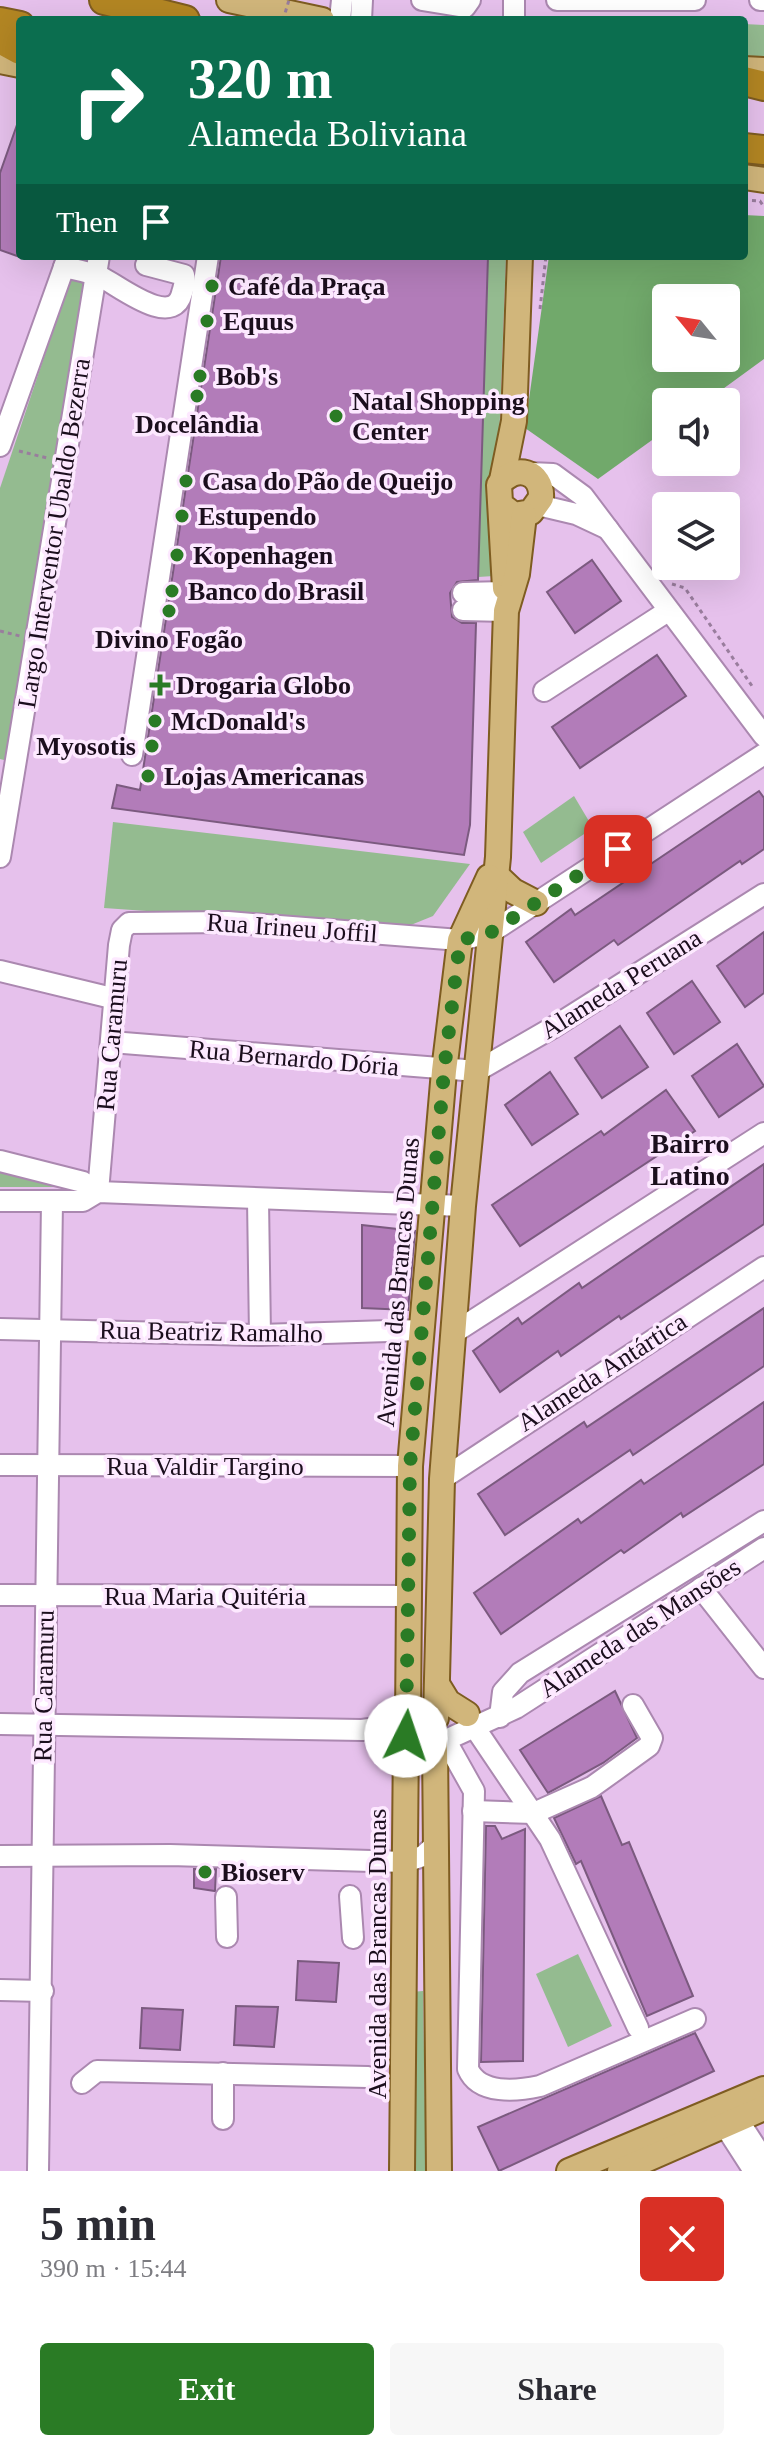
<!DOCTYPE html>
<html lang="en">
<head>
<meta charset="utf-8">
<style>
	:root { --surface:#fff; --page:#f7f7f7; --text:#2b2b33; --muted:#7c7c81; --accent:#2a7b25 }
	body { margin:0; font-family:"Times New Roman",serif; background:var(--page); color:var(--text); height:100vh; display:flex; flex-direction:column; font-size:30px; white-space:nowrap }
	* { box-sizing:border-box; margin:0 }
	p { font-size:26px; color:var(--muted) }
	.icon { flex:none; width:44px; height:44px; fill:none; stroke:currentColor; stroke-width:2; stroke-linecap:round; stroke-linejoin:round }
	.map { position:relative; height:2171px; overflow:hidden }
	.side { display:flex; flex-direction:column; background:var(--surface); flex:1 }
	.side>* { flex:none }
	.banner { position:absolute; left:16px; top:16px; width:732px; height:244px; border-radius:8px; box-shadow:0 8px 32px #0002; background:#0b6e4f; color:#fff; overflow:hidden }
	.needle { width:52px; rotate:300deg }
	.controls { position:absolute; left:652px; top:284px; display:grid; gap:16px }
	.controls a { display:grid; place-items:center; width:88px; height:88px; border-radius:8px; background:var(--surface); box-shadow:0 8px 32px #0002; font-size:40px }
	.pin { position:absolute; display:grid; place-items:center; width:68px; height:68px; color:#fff; margin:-34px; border-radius:16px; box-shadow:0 4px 12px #0006 }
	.me { position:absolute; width:88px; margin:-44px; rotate:4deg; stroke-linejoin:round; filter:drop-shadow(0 0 6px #0008) }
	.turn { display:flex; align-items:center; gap:28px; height:168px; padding:0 40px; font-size:36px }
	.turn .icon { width:104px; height:104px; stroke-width:2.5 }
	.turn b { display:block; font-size:56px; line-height:68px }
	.then { display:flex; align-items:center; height:76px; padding:0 40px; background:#0003; gap:16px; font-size:30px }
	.round { display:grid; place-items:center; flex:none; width:84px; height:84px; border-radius:8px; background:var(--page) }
	.overview { display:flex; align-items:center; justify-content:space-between; height:136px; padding:0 40px }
	h1 { font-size:48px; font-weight:700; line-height:60px }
	.action { display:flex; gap:16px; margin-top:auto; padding:16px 40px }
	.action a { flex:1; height:92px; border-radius:8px; background:var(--accent); color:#fff; font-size:32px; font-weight:700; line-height:92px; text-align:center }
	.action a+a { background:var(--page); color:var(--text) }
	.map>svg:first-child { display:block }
	.green { fill:#94bb90 }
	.forest { fill:#71a96b; fill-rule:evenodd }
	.building { fill:#b27cb9; stroke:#7b5a7f; stroke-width:2 }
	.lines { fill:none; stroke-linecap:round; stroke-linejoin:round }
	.minor-casing { stroke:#ab88b0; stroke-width:24 }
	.major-casing { stroke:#7e5c21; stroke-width:28 }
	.highway-casing { stroke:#7e5c21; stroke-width:32 }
	.path { stroke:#997d9d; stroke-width:3; stroke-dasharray:4 4; stroke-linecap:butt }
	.minor { stroke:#fff; stroke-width:20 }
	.major { stroke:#d1b67b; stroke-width:24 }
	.highway { stroke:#b38623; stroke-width:28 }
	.path-bridge { stroke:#997d9d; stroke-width:3; stroke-dasharray:4 4; stroke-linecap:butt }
	.route { stroke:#2a7b25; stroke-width:14; stroke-dasharray:0 25.2 }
	.poi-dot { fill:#2a7b25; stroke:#fde9ff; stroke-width:3 }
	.labels { text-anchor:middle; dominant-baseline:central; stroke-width:7; stroke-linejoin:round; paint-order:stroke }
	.poi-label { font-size:26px; font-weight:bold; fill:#1b0e1d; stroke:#fde9ff; text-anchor:start }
	.street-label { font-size:26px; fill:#1b0e1d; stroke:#fde9ff }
	.neighbourhood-label { font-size:28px; font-weight:bold; fill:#1b0e1d; stroke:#fde9ff }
</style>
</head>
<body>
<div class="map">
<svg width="764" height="2171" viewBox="0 0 764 2171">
	<rect width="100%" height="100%" fill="#e6c1ec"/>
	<g class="green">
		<path d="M744 24 764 25V61L744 59Z"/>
		<path d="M78 256H94L12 762 0 759V488Z"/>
		<path d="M488 256H506L494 576 478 577Z"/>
		<path d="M574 796 593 828 541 863 523 832Z"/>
		<path d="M113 822 470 864 433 916 401 929 104 908Z"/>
		<path d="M0 1166 82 1187H0Z"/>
		<path d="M578 1954 612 2026 568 2047 536 1974Z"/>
		<path d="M423 1991 426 2171H409L411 1992Z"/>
	</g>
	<path class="forest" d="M744 215 764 216V359L705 402H666V430L598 479 525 428 549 256H744ZM666 298H726V358H666Z"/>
	<g class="building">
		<path d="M18 122H20V257L0 250V173Z"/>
		<path d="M221 256H488L478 580 457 582 450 593 452 617 462 623H476L470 825 464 855 112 808 117 785 140 790Z"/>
		<path d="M592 560 621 601 575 633 547 592Z"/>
		<path d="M657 655 686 696 580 768 552 727Z"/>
		<path d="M759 791 764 798V849L742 864 740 861 618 945 614 940 554 982 526 942 571 909 575 915Z"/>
		<path d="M764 932V993L745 1007 717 966Z"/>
		<path d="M692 981 720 1022 674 1054 647 1013Z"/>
		<path d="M620 1026 648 1067 602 1098 575 1058Z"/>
		<path d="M737 1044 764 1086 719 1117 692 1076Z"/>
		<path d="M550 1072 578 1114 532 1145 505 1105Z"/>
		<path d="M666 1090 695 1131 520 1246 492 1205 601 1131 604 1135Z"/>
		<path d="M764 1164V1224L621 1319 619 1316 561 1356 558 1351 500 1392 473 1351 518 1318 522 1324 579 1283 582 1288Z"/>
		<path d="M362 1225 415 1231 408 1310 362 1308Z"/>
		<path d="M764 1308V1366L633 1455 630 1450 505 1535 478 1494 584 1422 587 1427Z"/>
		<path d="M764 1402V1464L683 1517 681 1513 624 1553 621 1550 501 1634 474 1593 578 1519 581 1523 641 1480 644 1484Z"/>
		<path d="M615 1691 637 1738 603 1763 548 1793 520 1750Z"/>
		<path d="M601 1796 622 1845 629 1842 693 1996 647 2016 581 1861 576 1864 554 1818Z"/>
		<path d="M486 1826H495L502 1839 525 1829 523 2061 481 2062Z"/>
		<path d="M194 1869H216L215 1891 194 1888Z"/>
		<path d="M298 1961 339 1963 336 2002 296 2000Z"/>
		<path d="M236 2006 278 2007 274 2047 234 2045Z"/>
		<path d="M142 2008 183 2010 180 2050 140 2048Z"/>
		<path d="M695 2033 714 2071 499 2171 478 2127Z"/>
	</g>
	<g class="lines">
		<g class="minor-casing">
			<g id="minor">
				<path d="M422 0 465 7 470 0"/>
				<path d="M557 0H695"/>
				<path d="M760 0H764"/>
				<path d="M340 20 342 0"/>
				<path d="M361 20 362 0"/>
				<path d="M514 20V0"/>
				<path d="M64 267C77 270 89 272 101 277 118 285 173 330 182 293 184 286 186 282 184 275L146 265"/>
				<path d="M0 446 68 256"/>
				<path d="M530 473 553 474 583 496 764 736"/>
				<path d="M538 505 576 514 608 529"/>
				<path d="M463 593 505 592"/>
				<path d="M463 610 506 611"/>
				<path d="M544 691 668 611"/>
				<path d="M132 755 208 256"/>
				<path d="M0 857 99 256"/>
				<path d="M0 971 116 999"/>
				<path d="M111 1042 477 1071 552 1028 764 894"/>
				<path d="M0 1161 83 1182 98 1192 119 945 122 930 129 923 228 922 460 940 490 933 764 754"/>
				<path d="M258 1200 260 1335"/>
				<path d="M0 1201H83L98 1192 463 1206"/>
				<path d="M0 1329 260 1335 421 1330"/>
				<path d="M452 1334 764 1133"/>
				<path d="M0 1465 410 1466"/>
				<path d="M442 1479 764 1267"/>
				<path d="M701 1588 764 1668"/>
				<path d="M0 1595 410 1596"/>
				<path d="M500 1717 503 1692 520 1673 764 1521"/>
				<path d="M0 1724 362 1730 407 1724"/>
				<path d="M475 1728 550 1839 638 2028"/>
				<path d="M446 1741 474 1791 468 2069C479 2095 517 2091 540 2086L695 2019"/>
				<path d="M437 1744 516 1708 764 1548"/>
				<path d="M473 1811 534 1813 592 1787 649 1746 652 1738 633 1705"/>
				<path d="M0 1856 170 1855 405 1862 423 1856 435 1845"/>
				<path d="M350 1896 353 1938"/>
				<path d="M226 1897 227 1937"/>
				<path d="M0 1990 43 1991"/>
				<path d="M82 2083 97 2071 368 2077"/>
				<path d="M223 2119V2073"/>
				<path d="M738 2120 764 2160"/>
				<path d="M725 2126 754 2171"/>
				<path d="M38 2171 52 1202"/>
			</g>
		</g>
		<g class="major-casing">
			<g id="major">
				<path d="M229 0 322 20"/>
				<path d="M0 61 20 65"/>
				<path d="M744 69 764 70"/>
				<path d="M744 177 764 180"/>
				<path d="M502 480 514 421 520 256"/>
				<path d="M501 505 514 515 531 512 541 498C543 471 514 463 499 485L505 588"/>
				<path d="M496 875 513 891 536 903"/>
				<path d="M437 1684 448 1702 467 1714"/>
				<path d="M436 1718 442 1479 463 1206 498 857 506 611 517 574 524 515"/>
				<path d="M408 1722 410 1466 444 1071 460 940 489 877"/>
				<path d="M435 1745 439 2171"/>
				<path d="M402 2171 406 1736"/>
				<path d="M569 2171 764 2089"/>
				<path d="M620 2171 764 2108"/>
			</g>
		</g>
		<g class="highway-casing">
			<g id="highway">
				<path d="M104 0 185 20"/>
				<path d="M0 22 20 26"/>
				<path d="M0 39 20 50"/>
				<path d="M744 81 764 86"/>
				<path d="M744 148 764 150"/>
			</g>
		</g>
		<g class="path">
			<path d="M744 200 760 201 764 207"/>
			<path d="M540 309 546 256"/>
			<path d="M19 451 47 458"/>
			<path d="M672 584 685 588 752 686"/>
			<path d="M0 631 20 636"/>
		</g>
		<use href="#minor" class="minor"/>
		<use href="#major" class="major"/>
		<use href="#highway" class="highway"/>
		<path class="path-bridge" d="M283 20 289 0"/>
	</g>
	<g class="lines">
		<path class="route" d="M406 1736 410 1466 444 1071 460 940 490 933 618 849"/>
	</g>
	<g class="poi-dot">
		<circle cx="212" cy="286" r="8"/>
		<circle cx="207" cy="321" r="8"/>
		<circle cx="200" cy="376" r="8"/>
		<circle cx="197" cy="396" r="8"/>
		<circle cx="336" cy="416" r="8"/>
		<circle cx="186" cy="481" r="8"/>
		<circle cx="182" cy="516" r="8"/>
		<circle cx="177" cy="555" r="8"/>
		<circle cx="172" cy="591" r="8"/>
		<circle cx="169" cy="611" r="8"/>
		<path d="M156 673h8v8h8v8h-8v8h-8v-8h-8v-8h8z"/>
		<circle cx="155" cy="721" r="8"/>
		<circle cx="152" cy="746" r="8"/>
		<circle cx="148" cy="776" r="8"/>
		<circle cx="205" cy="1872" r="8"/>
	</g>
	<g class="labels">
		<g class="poi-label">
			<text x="228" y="286">Café da Praça</text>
			<text x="223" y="321">Equus</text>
			<text x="216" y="376">Bob's</text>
			<text x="352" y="401">Natal Shopping<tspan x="352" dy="30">Center</tspan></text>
			<text x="197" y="424" text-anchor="middle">Docelândia</text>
			<text x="202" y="481">Casa do Pão de Queijo</text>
			<text x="198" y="516">Estupendo</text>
			<text x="193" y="555">Kopenhagen</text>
			<text x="188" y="591">Banco do Brasil</text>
			<text x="169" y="639" text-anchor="middle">Divino Fogão</text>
			<text x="176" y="685">Drogaria Globo</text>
			<text x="171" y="721">McDonald's</text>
			<text x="136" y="746" text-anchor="end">Myosotis</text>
			<text x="164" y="776">Lojas Americanas</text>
			<text x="221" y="1872">Bioserv</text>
		</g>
		<g class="street-label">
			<text transform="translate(54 533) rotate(-81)">Largo Interventor Ubaldo Bezerra</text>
			<text transform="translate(292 928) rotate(4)">Rua Irineu Joffil</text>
			<text transform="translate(621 984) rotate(-32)">Alameda Peruana</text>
			<text transform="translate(112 1035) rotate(-85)">Rua Caramuru</text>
			<text transform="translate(294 1058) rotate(5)">Rua Bernardo Dória</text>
			<text transform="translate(398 1282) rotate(-85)">Avenida das Brancas Dunas</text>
			<text transform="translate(211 1332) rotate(1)">Rua Beatriz Ramalho</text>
			<text transform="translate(602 1372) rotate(-33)">Alameda Antártica</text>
			<text x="205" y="1466">Rua Valdir Targino</text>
			<text x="205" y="1596">Rua Maria Quitéria</text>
			<text transform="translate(640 1628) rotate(-33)">Alameda das Mansões</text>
			<text transform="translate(44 1686) rotate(-89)">Rua Caramuru</text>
			<text transform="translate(377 1954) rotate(-90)">Avenida das Brancas Dunas</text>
		</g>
		<g class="neighbourhood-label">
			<text x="690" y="1143">Bairro<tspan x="690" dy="32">Latino</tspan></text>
		</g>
	</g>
</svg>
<div class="controls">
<a><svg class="needle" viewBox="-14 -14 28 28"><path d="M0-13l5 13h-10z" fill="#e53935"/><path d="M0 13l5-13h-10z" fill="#7c7c81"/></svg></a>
<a><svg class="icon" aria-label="sound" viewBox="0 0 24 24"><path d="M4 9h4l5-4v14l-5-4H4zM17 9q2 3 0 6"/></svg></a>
<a><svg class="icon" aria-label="layers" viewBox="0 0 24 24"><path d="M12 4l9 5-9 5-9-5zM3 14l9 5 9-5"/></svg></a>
</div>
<div class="pin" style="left:618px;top:849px;background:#d93025"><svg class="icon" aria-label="arrive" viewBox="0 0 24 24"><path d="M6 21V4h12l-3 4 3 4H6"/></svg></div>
<svg class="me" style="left:406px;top:1736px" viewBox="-20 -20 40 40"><circle r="19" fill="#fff"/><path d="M0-13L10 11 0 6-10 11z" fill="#2a7b25"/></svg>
<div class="banner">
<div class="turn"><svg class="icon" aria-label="right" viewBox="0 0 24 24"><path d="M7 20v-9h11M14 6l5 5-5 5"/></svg><div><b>320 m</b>Alameda Boliviana</div></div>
<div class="then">Then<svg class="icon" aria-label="arrive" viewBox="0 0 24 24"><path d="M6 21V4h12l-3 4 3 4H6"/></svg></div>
</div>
</div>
<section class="side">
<div class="overview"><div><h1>5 min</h1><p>390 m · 15:44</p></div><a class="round" style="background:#d93025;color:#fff"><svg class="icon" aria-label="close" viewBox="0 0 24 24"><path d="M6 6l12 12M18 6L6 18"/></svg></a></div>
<div class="action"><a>Exit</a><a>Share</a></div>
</section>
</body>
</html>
